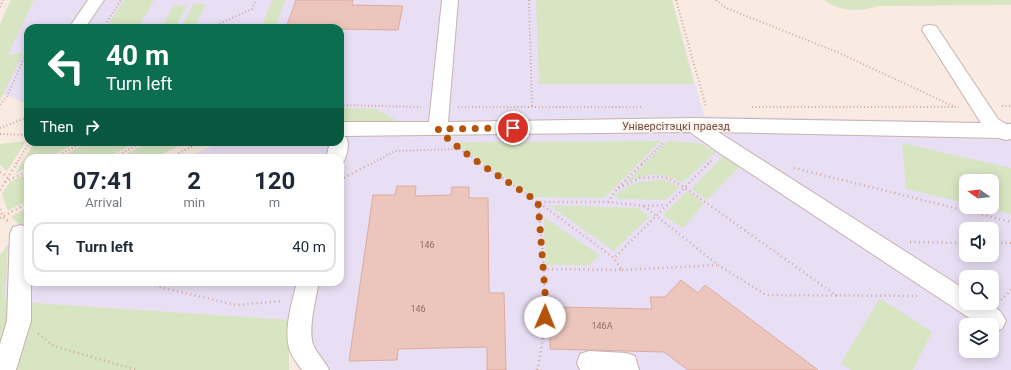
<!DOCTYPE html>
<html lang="en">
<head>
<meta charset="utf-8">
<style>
	:root { --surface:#fff; --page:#f6f6f7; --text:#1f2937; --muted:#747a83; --line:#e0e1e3 }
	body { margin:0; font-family:Roboto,sans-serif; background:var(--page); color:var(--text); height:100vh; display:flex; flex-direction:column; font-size:15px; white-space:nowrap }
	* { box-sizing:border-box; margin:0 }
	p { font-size:13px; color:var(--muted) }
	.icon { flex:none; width:22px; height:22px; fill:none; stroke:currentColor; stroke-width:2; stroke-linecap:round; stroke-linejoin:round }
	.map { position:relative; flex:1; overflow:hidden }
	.sheet { position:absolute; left:24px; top:154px; width:320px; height:132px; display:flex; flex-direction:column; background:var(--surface); border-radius:12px; box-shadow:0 2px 10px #0003 }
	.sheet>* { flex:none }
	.top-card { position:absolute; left:24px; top:24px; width:320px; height:122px; border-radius:12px; box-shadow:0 2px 10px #0003; background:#0b6e4f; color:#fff; overflow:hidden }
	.needle { width:26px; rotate:284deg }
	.controls { position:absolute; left:959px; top:174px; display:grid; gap:8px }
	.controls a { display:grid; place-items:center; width:40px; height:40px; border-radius:8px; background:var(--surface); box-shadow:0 2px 10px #0003; font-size:20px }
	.pin { position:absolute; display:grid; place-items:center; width:34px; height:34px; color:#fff; margin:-17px; border:2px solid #fff; border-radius:50%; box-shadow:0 1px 4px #0007 }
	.me { position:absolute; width:44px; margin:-22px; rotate:1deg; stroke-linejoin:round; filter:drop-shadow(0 0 3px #0008) }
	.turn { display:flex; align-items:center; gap:14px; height:84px; padding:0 16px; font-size:18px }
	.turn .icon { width:52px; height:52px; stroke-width:2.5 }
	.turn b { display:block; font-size:28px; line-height:34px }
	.then { display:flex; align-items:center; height:38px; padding:0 16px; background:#0003; gap:8px; font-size:15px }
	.eta { display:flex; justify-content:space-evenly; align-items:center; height:68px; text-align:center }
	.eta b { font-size:24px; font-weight:700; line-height:28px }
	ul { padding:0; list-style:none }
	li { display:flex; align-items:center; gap:12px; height:50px; margin:0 8px 6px; padding:0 8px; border:2px solid var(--line); border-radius:12px }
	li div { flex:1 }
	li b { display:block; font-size:15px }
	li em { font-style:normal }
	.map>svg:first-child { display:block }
	.education { fill:#e9dff5; fill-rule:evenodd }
	.green { fill:#d7e5c2 }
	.building { fill:#ecc6bc; stroke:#ddaa9e }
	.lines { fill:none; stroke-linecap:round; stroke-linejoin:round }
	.minor-casing { stroke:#c8b2aa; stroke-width:2 }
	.path-far1 { stroke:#d0a9a0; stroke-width:2; stroke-dasharray:1 2.5; stroke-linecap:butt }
	.path { stroke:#d0a9a0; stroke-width:2.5; stroke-dasharray:1 3.5; stroke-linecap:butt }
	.minor { fill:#fff; fill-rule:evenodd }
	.route { stroke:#b45309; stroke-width:7; stroke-dasharray:0 12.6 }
	.labels { text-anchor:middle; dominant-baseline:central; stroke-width:3; stroke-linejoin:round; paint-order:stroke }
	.number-label { font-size:9px; fill:#8e6e67 }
	.street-label { font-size:11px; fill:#6e514b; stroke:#fdf0e7 }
</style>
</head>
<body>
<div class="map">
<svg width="1011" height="370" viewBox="0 0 1011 370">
	<rect width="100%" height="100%" fill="#f9ebe2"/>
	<path class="education" d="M34 0H672L704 116 1011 122V370H322L299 321 5 301 8 244 28 234V282H340V158H187L220 142H340V28H28V105L0 92 8 55ZM966 181H992V207H966ZM966 229H992V255H966ZM966 277H992V303H966ZM966 325H992V351H966Z"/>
	<g class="green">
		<path d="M11 0H34L8 55 23 53 0 101V24Z"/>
		<path d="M124 0H154L138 28H106Z"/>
		<path d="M272 0H285L275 28H261Z"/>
		<path d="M536 0H672L694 84H539Z"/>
		<path d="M824 0H1011V5L878 6C860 12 840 12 824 0Z"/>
		<path d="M194 3 206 4 196 24H183Z"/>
		<path d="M174 5 187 6 176 26H162Z"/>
		<path d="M340 108 376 109 398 121H340Z"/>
		<path d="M26 141 7 171 0 165V144Z"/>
		<path d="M661 141 604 198 533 197 459 146 457 142Z"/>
		<path d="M667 141 699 143 716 152 682 183C660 172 647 172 625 184Z"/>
		<path d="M35 142H79L47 158H28V167L15 174Z"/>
		<path d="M90 142H136L107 158H58Z"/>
		<path d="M149 142H183L182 144 155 158H119Z"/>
		<path d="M902 143 1011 168V214L981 207H992V181H966V203L906 189Z"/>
		<path d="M723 156 739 167 707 200 691 189Z"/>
		<path d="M28 173V200L8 211 2 194 10 182Z"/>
		<path d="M665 180 680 187 665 200 619 199 614 196C631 181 643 181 665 180Z"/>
		<path d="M687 191 704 203 683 228 663 215Z"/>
		<path d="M549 205 637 208 650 216 614 251Z"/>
		<path d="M28 207V222L21 226 11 217Z"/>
		<path d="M544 218V217L599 255 589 265H545Z"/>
		<path d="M8 244 5 301 289 320V370H0V255Z"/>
		<path d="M880 298 932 332 913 370H851L841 363Z"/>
	</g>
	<g class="building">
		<path d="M296 0H353L352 5 403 6 398 30 286 28Z"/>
		<path d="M397 186H416L415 196 451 195 452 187H469V198H488L489 293H504L506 370H487V347L398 349 397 360 349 361 373 195H395Z"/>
		<path d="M681 280 698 293 705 285 818 370H688L664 352 550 349V312L555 313 560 307 652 309 650 297H665Z"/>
	</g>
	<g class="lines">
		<g class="minor-casing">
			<g id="minor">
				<path d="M88 0H104L85 28H69Z"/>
				<path d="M442 0H458L448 122 694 118 981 123 922 30 924 26 930 25 936 26 998 119 1006 124H1011V139L1006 140 999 138 718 132 966 290V303C984 303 998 302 1006 321L1002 329 994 332 992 331V325H980L718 152 690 132 343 136 346 137C350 145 347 155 343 163L340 164V158H326L330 142H340V122H429Z"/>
				<path d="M21 225 28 227V282H31V321L16 370H0V344L7 321 10 234 13 227Z"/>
				<path d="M297 282H319C316 298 308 328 313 344 315 351 325 361 329 370H302C297 363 291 356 289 348 284 327 292 303 297 282Z"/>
				<path d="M589 351 626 353 635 356 639 370H580L577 363 580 354Z"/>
			</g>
		</g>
		<g class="path-far1">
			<path d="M529 0 532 107"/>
			<path d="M676 0 706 107"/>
			<path d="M716 0 726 8 837 52 953 106"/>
			<path d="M0 7 3 0"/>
			<path d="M103 28 121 0"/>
			<path d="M210 28 252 9 256 0"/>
			<path d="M0 105 7 96 28 49"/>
			<path d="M340 105 421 107"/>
			<path d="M1002 106H1011"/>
			<path d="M458 107H641"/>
			<path d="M752 107H959"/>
			<path d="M0 128 28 117"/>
			<path d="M0 134 28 135"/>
			<path d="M454 145 482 164"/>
			<path d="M53 158 84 142"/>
			<path d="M113 158 142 142"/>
			<path d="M169 158 191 147 192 142"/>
			<path d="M16 164 30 142"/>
			<path d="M371 164 395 151 460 149"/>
			<path d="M642 164 663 143"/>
			<path d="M708 164 713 159"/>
		</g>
		<g class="path">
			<path d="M480 163 538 202 614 258 709 163"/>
			<path d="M794 168 1011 222"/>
			<path d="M0 172 8 177"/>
			<path d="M340 180 372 163"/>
			<path d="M5 182 28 171"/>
			<path d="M619 188 640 178 665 177 684 187 837 296"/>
			<path d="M0 190 17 163"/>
			<path d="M608 202 617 189 643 163"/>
			<path d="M644 206 718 265 766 295 918 296"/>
			<path d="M0 209 3 217 8 221"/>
			<path d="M0 218 28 203"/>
			<path d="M910 242 966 243"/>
			<path d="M992 243H1011"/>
			<path d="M543 269 622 270 614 258"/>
			<path d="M622 270 717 265"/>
			<path d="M147 282 164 288 236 305 282 301"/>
			<path d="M1001 300 1011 290"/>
			<path d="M38 334 54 346 137 370"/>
			<path d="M537 370C551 314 543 259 538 202H608L644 206 665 205"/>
		</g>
		<use href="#minor" class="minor"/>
	</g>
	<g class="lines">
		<path class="route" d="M513 128 438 129C464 156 506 180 538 202L546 305 545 317"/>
	</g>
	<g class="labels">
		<g class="number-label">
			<text x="427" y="245">146</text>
			<text x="418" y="309">146</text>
			<text x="602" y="326">146А</text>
		</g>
		<g class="street-label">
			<text x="676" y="126">Універсітэцкі праезд</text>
		</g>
	</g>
</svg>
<div class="controls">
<a><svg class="needle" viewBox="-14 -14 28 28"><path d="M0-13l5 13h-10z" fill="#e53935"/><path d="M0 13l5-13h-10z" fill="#747a83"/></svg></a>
<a><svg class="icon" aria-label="sound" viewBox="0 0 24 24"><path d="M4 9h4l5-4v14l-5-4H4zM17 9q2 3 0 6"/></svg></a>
<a><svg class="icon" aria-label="search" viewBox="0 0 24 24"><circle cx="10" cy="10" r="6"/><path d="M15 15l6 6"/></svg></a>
<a><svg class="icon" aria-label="layers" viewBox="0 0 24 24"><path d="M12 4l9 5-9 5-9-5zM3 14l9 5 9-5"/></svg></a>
</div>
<div class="pin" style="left:513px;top:128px;background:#d93025"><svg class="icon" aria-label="arrive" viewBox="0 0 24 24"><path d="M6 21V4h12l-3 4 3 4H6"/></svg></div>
<svg class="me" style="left:545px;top:317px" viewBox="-20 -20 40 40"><circle r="19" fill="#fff"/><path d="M0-13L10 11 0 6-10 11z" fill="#b45309"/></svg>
<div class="top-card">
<div class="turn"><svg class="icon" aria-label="left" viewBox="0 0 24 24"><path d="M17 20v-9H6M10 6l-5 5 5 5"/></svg><div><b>40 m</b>Turn left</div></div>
<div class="then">Then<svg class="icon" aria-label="right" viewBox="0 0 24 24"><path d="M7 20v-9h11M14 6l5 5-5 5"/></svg></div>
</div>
<section class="sheet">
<div class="eta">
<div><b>07:41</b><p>Arrival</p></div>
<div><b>2</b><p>min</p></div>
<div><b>120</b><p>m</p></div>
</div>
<ul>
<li><svg class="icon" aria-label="left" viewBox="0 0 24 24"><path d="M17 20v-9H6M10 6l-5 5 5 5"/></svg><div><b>Turn left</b></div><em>40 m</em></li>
</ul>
</section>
</div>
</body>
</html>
